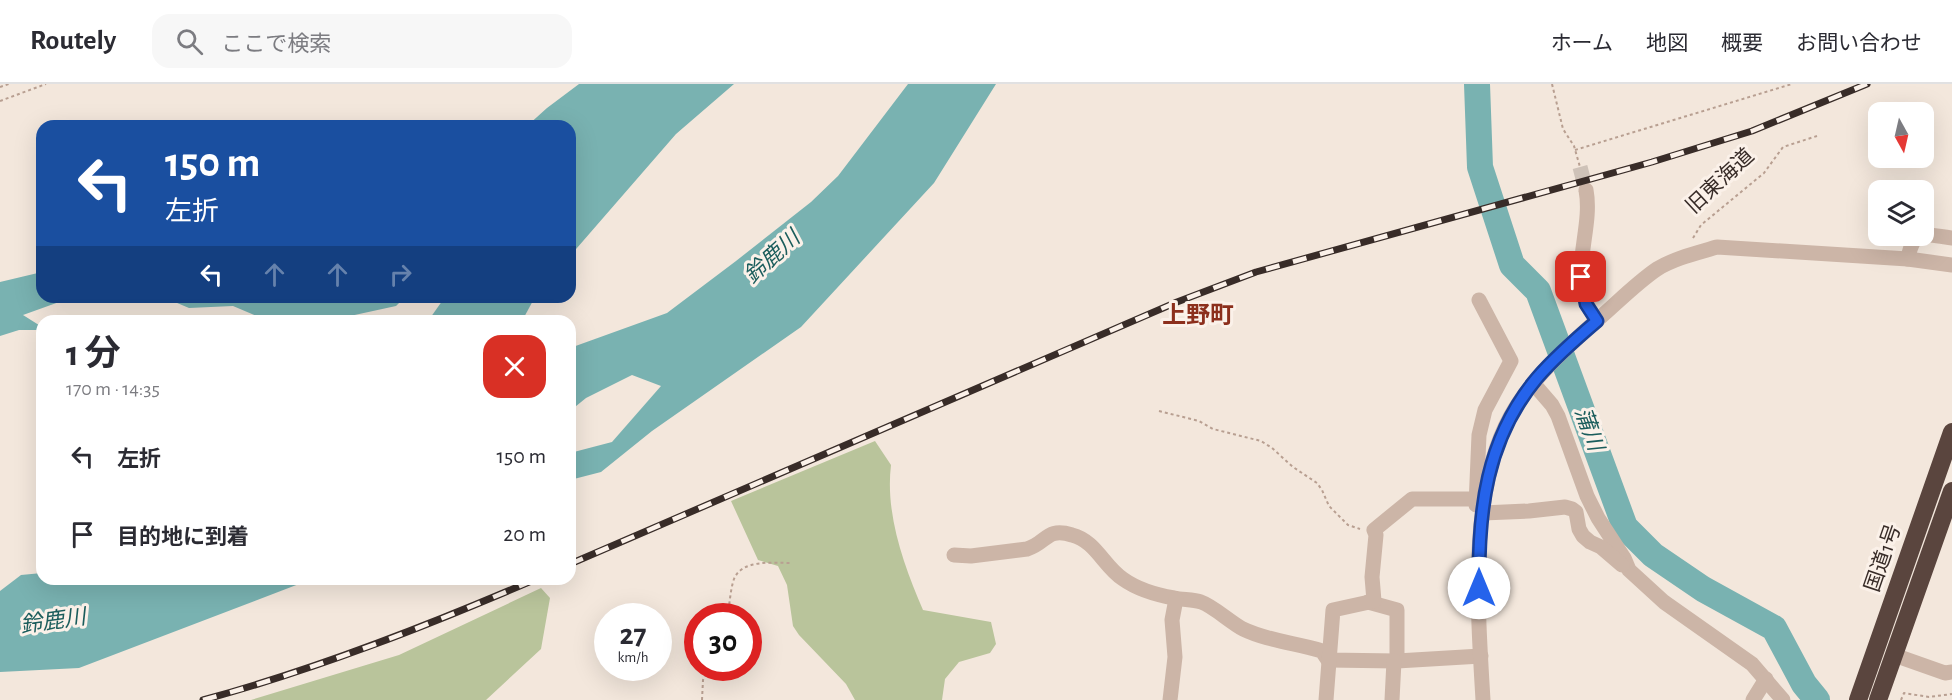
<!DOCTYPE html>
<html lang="ja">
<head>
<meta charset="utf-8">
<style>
	:root { --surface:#fff; --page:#f7f7f7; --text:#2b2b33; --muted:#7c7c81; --line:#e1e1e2 }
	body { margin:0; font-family:"Alegreya Sans","Noto Sans JP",sans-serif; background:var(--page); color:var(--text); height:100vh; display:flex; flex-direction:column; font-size:22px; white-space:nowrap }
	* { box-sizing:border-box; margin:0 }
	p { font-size:20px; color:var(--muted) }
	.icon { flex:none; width:33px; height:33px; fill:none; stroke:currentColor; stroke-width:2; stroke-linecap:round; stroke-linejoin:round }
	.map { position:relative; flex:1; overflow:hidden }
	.drawer { position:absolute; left:36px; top:231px; width:540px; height:270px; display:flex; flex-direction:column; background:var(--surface); border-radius:18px; box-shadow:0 6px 24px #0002 }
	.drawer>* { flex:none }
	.banner { position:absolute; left:36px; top:36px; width:540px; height:183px; border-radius:18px; box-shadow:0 6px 24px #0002; background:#1a4fa0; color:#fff; overflow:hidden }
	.needle { width:39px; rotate:172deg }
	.buttons { position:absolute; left:1868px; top:18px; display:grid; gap:12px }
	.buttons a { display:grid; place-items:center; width:66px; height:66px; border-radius:12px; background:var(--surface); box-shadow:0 6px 24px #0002; font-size:30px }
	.speed { position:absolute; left:594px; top:519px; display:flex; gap:12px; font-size:30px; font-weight:700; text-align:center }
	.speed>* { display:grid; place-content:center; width:78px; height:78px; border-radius:50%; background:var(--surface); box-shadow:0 6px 24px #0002; line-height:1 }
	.speed small { font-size:15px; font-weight:400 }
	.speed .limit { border:9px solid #d22; background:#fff; color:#111 }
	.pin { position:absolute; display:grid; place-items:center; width:51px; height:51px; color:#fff; margin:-26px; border-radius:12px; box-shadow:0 3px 9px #0006 }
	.me { position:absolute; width:66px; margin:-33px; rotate:0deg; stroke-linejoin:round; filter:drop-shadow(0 0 4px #0008) }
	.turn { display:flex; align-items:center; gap:21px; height:126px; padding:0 30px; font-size:27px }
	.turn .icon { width:78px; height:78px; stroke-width:2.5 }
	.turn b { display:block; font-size:42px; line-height:51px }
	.lanes { display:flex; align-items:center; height:57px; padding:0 30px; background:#0003; justify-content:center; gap:30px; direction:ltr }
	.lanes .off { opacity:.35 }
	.round { display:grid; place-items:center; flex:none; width:63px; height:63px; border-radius:18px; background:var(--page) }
	.headline { display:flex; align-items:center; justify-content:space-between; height:102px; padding:0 30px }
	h1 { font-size:36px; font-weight:700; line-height:45px }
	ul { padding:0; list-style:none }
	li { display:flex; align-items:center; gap:18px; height:78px; padding:0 30px }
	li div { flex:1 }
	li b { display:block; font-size:22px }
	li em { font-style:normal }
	header { display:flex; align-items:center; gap:36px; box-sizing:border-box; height:84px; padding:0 30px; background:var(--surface); border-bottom:2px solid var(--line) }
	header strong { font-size:28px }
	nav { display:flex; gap:33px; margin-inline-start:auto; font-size:21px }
	.search { width:420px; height:54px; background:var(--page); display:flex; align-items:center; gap:15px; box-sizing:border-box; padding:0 21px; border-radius:18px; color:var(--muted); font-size:22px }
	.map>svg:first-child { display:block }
	.green { fill:#b9c49b }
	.water { fill:#79b2b1 }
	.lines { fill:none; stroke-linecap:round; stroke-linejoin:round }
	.river { stroke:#79b2b1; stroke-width:26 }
	.minor-tunnel { stroke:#cec2b8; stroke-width:15; stroke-dasharray:15 8; stroke-linecap:butt }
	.path { stroke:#b89f91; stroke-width:2; stroke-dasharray:3 3; stroke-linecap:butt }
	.minor { stroke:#ccb5a7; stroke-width:15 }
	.highway { stroke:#5a453e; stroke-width:18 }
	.rail-casing { stroke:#382c28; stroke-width:7 }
	.rail { stroke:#fbf1e9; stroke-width:4.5; stroke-dasharray:14; stroke-linecap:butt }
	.route-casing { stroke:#184099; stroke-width:15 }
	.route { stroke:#2563eb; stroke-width:10 }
	.labels { text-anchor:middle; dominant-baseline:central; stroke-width:6; stroke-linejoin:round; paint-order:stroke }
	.street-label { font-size:21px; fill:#382c28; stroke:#fbf1e9 }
	.water-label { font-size:22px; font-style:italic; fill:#1b5d5c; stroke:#fbf1e9 }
	.quarter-label { font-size:24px; font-weight:bold; fill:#8c2f1c; stroke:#fbf1e9 }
</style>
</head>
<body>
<header>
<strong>Routely</strong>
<div class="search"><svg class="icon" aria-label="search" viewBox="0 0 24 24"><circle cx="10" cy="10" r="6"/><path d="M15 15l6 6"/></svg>ここで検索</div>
<nav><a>ホーム</a><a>地図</a><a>概要</a><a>お問い合わせ</a></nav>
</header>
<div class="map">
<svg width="1952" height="616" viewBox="0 0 1952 616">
	<rect width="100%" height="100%" fill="#f3e7dc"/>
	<g class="green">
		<path d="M875 357 891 381C885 430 904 482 923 526L991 538 996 560 990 569 959 578 945 595 942 616H855L846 600 799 551 793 542 787 501 778 482 758 476 731 417Z"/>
		<path d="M541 504 550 514 541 565 486 616H251L399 571Z"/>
	</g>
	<g class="water">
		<path d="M579 0H734L676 50 570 172V42H527L547 24Z"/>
		<path d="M908 0H996L934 99 801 243 652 347 601 388 570 396V369L612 358 661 302 632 291 586 314 570 327V264L667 229 736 177 811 118 838 92Z"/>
		<path d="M42 188V213H73L23 231 42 243V246H19L0 252V198Z"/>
		<path d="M163 213H405L396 222 350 232 306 237H268L233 222 189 224Z"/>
		<path d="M445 213H535L522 237H428Z"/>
		<path d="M42 489V495H312L79 584 0 588V507L21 491Z"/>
	</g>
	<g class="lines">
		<path class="river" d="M1477 0 1480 83 1512 181 1538 207 1625 443 1653 471 1703 505 1774 544 1804 600 1817 616"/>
		<path class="minor-tunnel" d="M1580 83 1586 106"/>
		<g class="path">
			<path d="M1552 0 1563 45 1574 62 1580 83"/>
			<path d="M0 3 9 0"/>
			<path d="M0 17 46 0"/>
			<path d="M1575 66 1792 0"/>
			<path d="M1693 154 1701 141 1764 89 1783 63 1817 52"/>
			<path d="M1159 327 1199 337 1213 345 1261 357 1272 364 1293 383 1317 399 1322 406 1329 422 1348 441 1360 445"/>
			<path d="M727 532C730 521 730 506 734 495 742 475 773 479 791 479"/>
			<path d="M702 616 703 596 709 584"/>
			<path d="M1901 616 1904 609 1929 613 1952 610"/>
		</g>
		<g class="minor">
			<path d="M1586 106C1593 143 1571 184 1587 220 1589 226 1594 231 1597 237"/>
			<path d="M1908 175C1913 143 1926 151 1952 154"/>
			<path d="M1533 299 1552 321 1558 332 1587 412 1598 434 1624 474 1629 486 1664 518 1752 580 1783 616"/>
			<path d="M1476 421 1479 351 1485 326 1511 277 1479 216"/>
			<path d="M1483 429 1529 427 1565 423 1572 425 1576 428 1579 445 1583 452 1590 458 1601 463 1622 481"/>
			<path d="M954 471 971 472 1027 465C1047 459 1046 443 1072 451 1096 457 1104 483 1123 495 1137 505 1157 511 1174 514 1183 516 1193 515 1201 518 1213 522 1230 538 1243 545 1268 557 1296 559 1322 567L1328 576 1397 577 1481 572"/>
			<path d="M1368 518 1397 526V577"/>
			<path d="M1894 571 1945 589 1952 588"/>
			<path d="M1170 616 1175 573 1172 536 1176 515"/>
			<path d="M1326 616 1333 526 1374 517 1372 493 1376 451 1374 446 1412 415H1476"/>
			<path d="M1392 616 1394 577"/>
			<path d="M1483 616C1478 530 1468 410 1510 333 1530 296 1564 266 1595 238 1615 221 1635 200 1657 185 1675 174 1697 169 1717 163L1908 175 1952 181"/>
			<path d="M1753 616 1766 595"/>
		</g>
		<g class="highway">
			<path d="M1858 616 1952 348"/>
			<path d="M1878 616 1952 407"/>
		</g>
		<g class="rail-casing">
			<g id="rail">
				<path d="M570 480 1177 218 1256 188 1652 78 1752 47 1867 0"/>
				<path d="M203 616C317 585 427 542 536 495"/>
			</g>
		</g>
		<use href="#rail" class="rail"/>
	</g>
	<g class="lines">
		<g class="route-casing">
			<path id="route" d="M1479 504C1478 427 1486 355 1537 294 1555 273 1577 254 1597 237L1586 220 1581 193"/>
		</g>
		<use href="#route" class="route"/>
	</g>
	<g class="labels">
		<g class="street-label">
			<text transform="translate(1720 97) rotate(-43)">旧東海道</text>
			<text transform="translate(1883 474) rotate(-71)">国道1号</text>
		</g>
		<g class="water-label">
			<text transform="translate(772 173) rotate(-42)">鈴鹿川</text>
			<text transform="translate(1589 345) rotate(70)">蒲川</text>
			<text transform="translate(53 537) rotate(-8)">鈴鹿川</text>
		</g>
		<g class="quarter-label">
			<text x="1198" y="232">上野町</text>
		</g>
	</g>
</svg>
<div class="buttons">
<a><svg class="needle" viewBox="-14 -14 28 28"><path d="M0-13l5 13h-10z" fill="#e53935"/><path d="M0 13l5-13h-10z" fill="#7c7c81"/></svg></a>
<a><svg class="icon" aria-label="layers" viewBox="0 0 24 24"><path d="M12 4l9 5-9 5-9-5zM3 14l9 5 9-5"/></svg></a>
</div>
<div class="speed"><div>27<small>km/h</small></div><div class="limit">30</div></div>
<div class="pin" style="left:1581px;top:193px;background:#d93025"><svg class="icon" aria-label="arrive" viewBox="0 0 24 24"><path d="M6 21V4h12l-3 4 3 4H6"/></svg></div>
<svg class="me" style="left:1479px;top:504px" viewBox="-20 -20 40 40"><circle r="19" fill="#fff"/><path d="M0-13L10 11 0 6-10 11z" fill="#2563eb"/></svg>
<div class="banner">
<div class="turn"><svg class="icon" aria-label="left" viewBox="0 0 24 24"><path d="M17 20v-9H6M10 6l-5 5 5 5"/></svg><div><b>150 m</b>左折</div></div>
<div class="lanes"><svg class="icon" aria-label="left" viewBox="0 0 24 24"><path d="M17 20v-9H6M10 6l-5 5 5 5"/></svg><svg class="icon off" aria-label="ahead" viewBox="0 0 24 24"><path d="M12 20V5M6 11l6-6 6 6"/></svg><svg class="icon off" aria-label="ahead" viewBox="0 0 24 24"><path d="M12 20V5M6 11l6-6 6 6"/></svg><svg class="icon off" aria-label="right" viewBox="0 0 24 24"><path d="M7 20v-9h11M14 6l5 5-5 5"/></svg></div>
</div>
<section class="drawer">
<div class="headline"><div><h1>1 分</h1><p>170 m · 14:35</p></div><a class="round" style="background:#d93025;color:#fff"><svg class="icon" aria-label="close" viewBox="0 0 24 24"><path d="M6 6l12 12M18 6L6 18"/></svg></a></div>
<ul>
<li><svg class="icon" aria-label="left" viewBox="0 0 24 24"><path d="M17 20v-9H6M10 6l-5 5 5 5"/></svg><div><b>左折</b></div><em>150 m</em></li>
<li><svg class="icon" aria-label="arrive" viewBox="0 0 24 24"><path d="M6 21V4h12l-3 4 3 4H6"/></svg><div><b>目的地に到着</b></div><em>20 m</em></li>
</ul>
</section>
</div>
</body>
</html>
